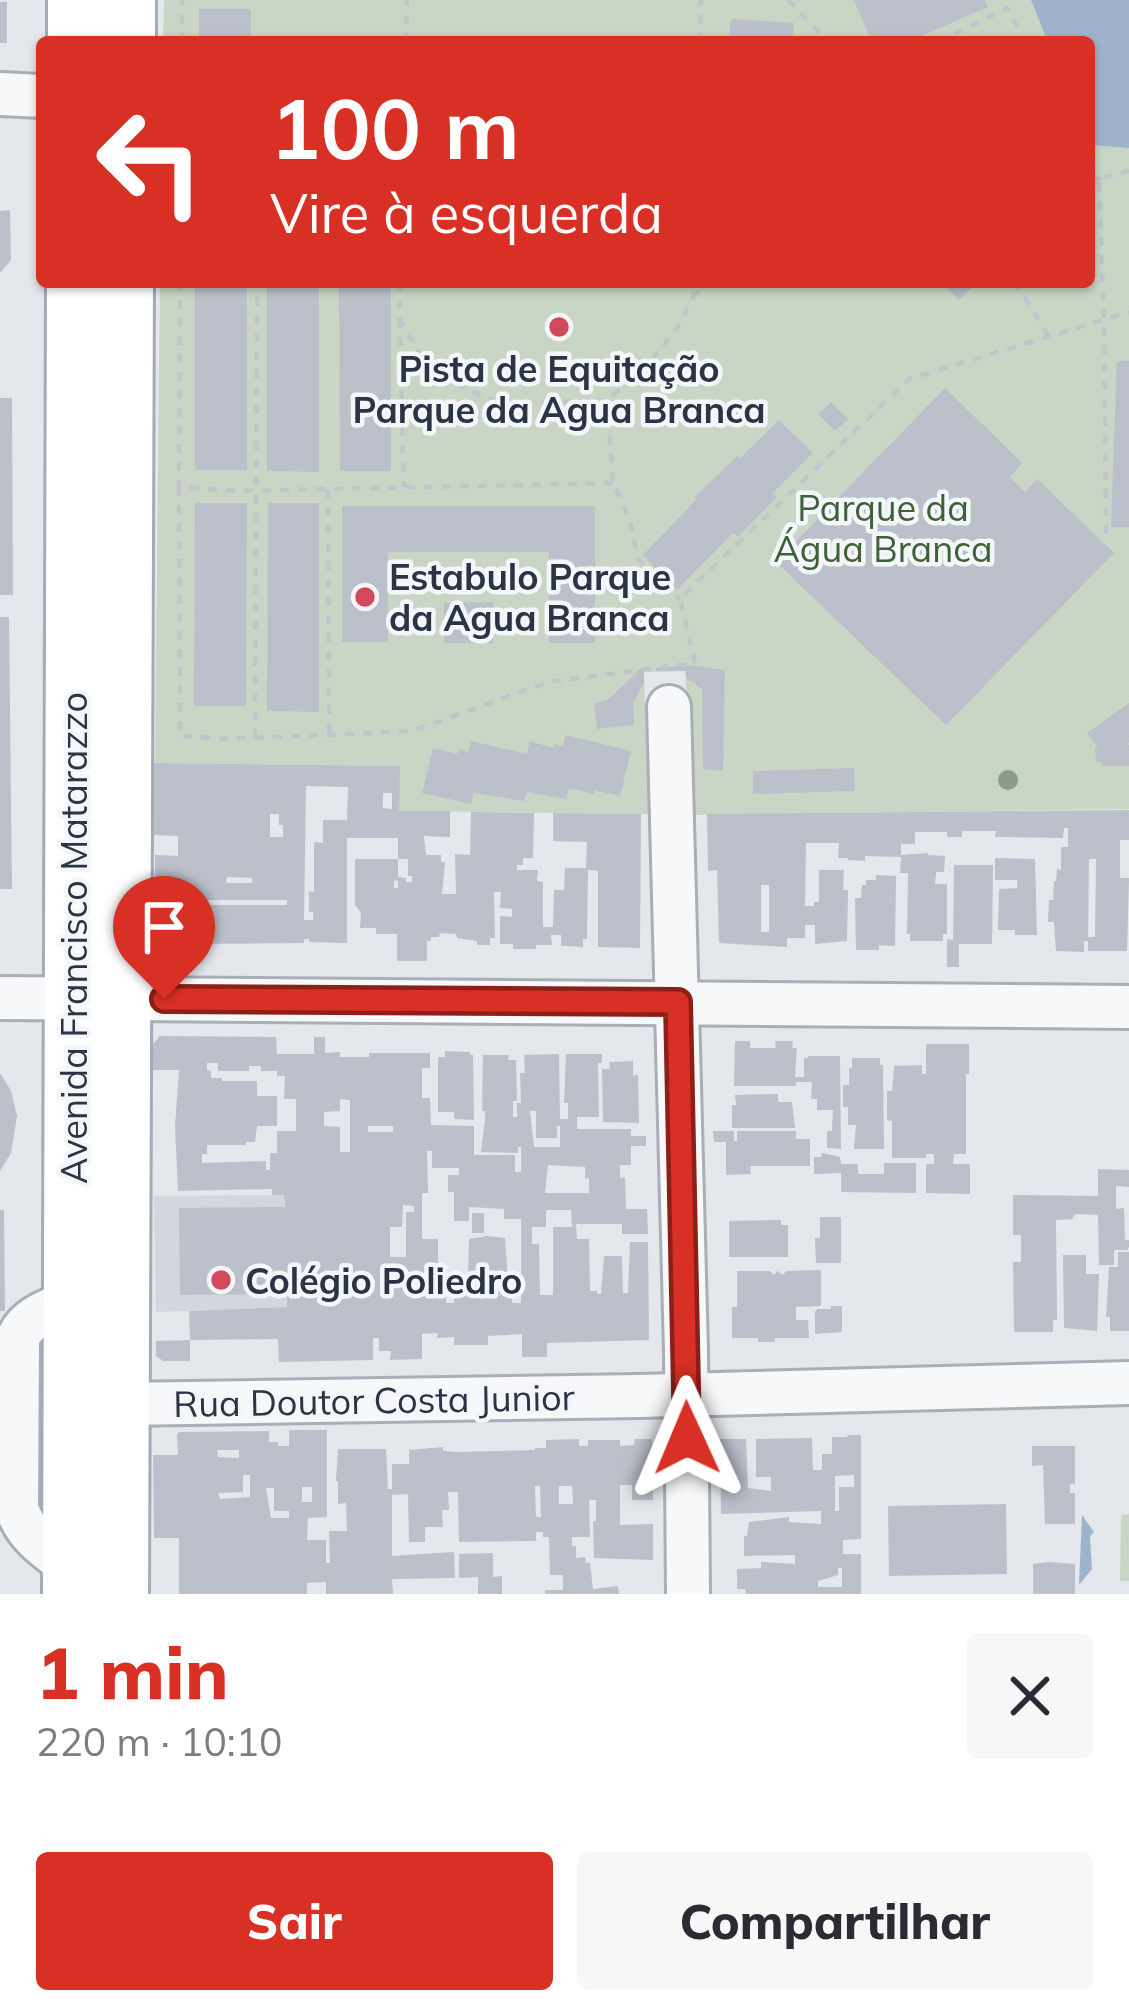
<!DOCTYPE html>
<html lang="pt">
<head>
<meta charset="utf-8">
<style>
	:root { --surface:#fff; --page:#f7f7f7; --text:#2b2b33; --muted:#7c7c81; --accent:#d93025 }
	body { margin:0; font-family:Mulish,sans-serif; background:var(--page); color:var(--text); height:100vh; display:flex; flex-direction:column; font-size:45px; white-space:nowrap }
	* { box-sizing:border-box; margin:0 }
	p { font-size:39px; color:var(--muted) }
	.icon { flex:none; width:66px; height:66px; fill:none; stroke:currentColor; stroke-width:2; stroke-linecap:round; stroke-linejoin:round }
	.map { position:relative; height:1594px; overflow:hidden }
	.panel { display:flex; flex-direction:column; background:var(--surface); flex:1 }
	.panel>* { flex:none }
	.hud { position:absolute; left:36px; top:36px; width:1059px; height:252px; border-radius:12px; box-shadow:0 3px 9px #0004; background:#d93025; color:#fff; overflow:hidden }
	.pin { position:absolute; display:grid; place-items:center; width:102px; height:102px; color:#fff; margin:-123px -51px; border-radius:50% 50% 50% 0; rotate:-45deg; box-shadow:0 0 12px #0007 }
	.pin .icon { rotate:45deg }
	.me { position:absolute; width:132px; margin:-66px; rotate:359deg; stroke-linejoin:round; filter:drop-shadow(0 0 9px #0008) }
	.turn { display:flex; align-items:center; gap:42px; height:252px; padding:0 36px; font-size:54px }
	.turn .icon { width:156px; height:156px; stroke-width:2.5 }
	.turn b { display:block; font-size:84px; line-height:102px }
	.round { display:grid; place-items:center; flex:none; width:126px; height:126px; border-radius:12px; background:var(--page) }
	.head { display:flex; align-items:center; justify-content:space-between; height:204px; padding:0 36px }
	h1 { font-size:72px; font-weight:800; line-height:90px; color:var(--accent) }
	.cta { display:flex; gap:24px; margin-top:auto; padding:24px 36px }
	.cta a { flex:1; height:138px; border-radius:12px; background:var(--accent); color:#fff; font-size:48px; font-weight:800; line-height:138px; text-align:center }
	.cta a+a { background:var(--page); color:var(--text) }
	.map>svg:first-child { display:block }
	.built { fill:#d2d6de }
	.green { fill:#c9d6c5 }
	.water { fill:#9fb4cc }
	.building { fill:#bbc0ca; fill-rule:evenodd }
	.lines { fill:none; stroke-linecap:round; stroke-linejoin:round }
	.minor-casing { stroke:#a9aeb7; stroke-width:48 }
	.major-casing { stroke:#a3abb8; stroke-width:60 }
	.path { stroke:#c2c5cb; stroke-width:4.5; stroke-dasharray:9 9; stroke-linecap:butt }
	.minor { stroke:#f7f8fa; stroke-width:42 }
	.major { stroke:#fff; stroke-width:54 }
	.tree { fill:#899d89 }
	.route-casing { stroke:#8d1f18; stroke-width:30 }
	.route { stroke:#d93025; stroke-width:21 }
	.poi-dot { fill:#d1495b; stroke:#f4f6f9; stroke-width:4.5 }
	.labels { text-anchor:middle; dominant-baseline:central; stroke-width:9; stroke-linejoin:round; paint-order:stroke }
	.poi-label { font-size:36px; font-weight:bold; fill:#2b3445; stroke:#f4f6f9; text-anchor:start }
	.park-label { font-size:36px; fill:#3f6138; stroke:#f4f6f9 }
	.street-label { font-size:36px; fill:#2b3445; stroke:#f4f6f9 }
</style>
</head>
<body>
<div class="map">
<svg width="1129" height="1594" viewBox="0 0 1129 1594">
	<rect width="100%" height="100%" fill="#e4e7ec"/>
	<path class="built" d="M284 1195 287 1307 156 1312 154 1196Z"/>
	<g class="green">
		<path d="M164 0H1129V809L694 815 685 671 644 672 649 814 399 811V766L155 763 160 282H1089V42H163Z"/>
		<path d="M1129 1514V1581H1120L1121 1515Z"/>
	</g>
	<g class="water">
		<path d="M1031 0H1129V148L1092 145 1089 140V42H1048Z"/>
		<path d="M1082 1515 1094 1532 1090 1536 1092 1569 1079 1585Z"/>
	</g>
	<g class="building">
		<path d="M854 0H985L988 7 907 42H872Z"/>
		<rect x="0" y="2" width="7" height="41"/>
		<rect x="199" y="9" width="52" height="33"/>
		<path d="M731 19 794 23 793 42H729Z"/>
		<path d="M10 210 11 260 0 273V211Z"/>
		<rect x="195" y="282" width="52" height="188"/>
		<path d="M267 282H319V472L267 471Z"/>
		<path d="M339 282H391V471H340Z"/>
		<path d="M941 282H978L959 300Z"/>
		<path d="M1117 361H1129V527H1111Z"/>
		<path d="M945 388 1022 463 1010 477 1025 492 1037 479 1114 553 946 725 776 562Z"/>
		<path d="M0 398H12L13 595H0Z"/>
		<path d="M831 402 848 419 835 431 818 414Z"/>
		<path d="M779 420 813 453 773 493 777 497 738 537 733 533 677 590 643 555 696 500 694 498 737 456 740 458Z"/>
		<path d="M195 503H247L246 706H194Z"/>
		<path d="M268 503H319V712L267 711Z"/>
		<path d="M342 506H595V643H549V552H388V642H342Z"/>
		<path d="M493 602V643H444V603Z"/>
		<path d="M0 617H9L12 889H0Z"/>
		<path d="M689 665 725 670 723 771 703 769 702 690 695 683 687 680 686 671H656V668Z"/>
		<path d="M640 669H644V683L633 703 634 725 597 729 594 704 609 699Z"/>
		<path d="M1129 703V743L1126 745H1129V766H1102L1101 762H1096L1095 748 1098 747 1087 733Z"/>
		<path d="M566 735 631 751 620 796 594 790V794L569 788 566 799 527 792 524 801 474 793 471 804 422 793 433 748 457 754 459 749 468 752 471 741 527 754 530 741 553 748 554 744 563 746Z"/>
		<path d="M154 763 400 766 399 811H450V837L424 836 426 855H441V862H445L442 894H456L455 854 470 855 471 812 534 813 533 858H523V865H517V870H538L537 881 543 882V927H553L554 890H564L565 868H586L587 842 553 841V813L641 814 640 948 598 947V871L588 870 587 939H583V947L561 946V935H551L552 945H536V949H513V944H500V916L512 917V909L500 908 501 892H494L495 938H490V945H477V941L457 938 456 934 440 933 439 937H431V941H427V961H397V934H376V928H360L361 913 355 905V859H398V880L394 881V888H398V877L406 878V882H412V876H408V859H398V838H347V943L309 942V939H304V943L189 944 179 926V905H287V900H177V877H155V855L178 856V836L154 835ZM306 786 348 787 347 820H323V843L314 842V892L309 891V912H313V920H304ZM383 793H392V809L383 808ZM270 814H279V825H283V837H270ZM227 877 252 878V883H226Z"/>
		<path d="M854 768 855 791 753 794V771Z"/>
		<path d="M1129 810V840H1120V878H1129L1127 951H1088V941H1084V952L1056 951 1054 922H1048L1049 900H1053L1054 881H1056L1057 869 1061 870V847H1068V828H1064L1063 838 995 837 996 831H962V837H947V832H915V844H901V855L928 853V855L945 856 944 872H936L935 884H947V934H943V941H910V934H907L908 873H900L901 857 865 856V861L848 860V858H838L839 843H806L805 906H814V902H819V870H844L843 890H848L847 941 815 944V925H805V938H787V947L719 943 717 870 708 871 707 814ZM1089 859H1096L1095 937H1088V940ZM761 885H769V932H761Z"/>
		<path d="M995 858 1035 859 1037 935H1015V930H998L999 889 1017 888V880H995Z"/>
		<path d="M954 865H993L992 944H959V967H947V939L953 940Z"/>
		<path d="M876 875 896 876 895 946 879 945V950H856L855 898H861L862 885H866V880H876Z"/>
		<path d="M160 1036 276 1037 277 1054H314V1037H325V1053L340 1052V1057H369V1053H430V1068H422V1098H430L431 1125 474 1126V1155H515V1172H521V1147H518V1153L481 1152 485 1119V1111H482L483 1055H509L508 1060H516L517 1101H513V1117H517V1103H521L520 1073H525L524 1055 559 1054 560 1119H568V1103H564L566 1054H602V1063H598L599 1117H577V1129H631V1136H646V1146H631V1165H620V1178L625 1177 626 1209H647L648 1234H622V1224H576L577 1239H589L590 1291H597V1294H601L604 1256H622L623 1293H628L630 1242H648L649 1340 547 1343V1357H522V1334L488 1336V1345H454V1337L437 1338 438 1333 422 1334V1359L390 1360 391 1351H379V1338H373V1360L279 1362 278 1339 190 1340V1361H163L156 1356V1341L190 1340 189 1311 287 1307V1294L180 1295 179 1208 285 1207 284 1195H272V1189L178 1191 175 1126 179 1070H153V1044ZM207 1063H218V1071H249V1066H261V1071H277V1076H285L284 1099H296V1131H277V1153H270V1170H266V1161L202 1163V1154H207V1145H246V1142H255L257 1126H277V1096H257V1081H222V1078H211V1071L207 1070ZM340 1099 350 1100V1152H340V1127L324 1126V1112L340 1111ZM530 1111H536V1138H557V1126H560V1147H534ZM368 1126H393V1132H368ZM427 1151H432V1168H459V1175H448V1192H454V1221H469V1207L504 1209V1219H521V1303H512V1282H508L505 1238 488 1236 469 1239 468 1282H463V1296L454 1295V1303H446V1268H438V1239H422V1193H428ZM548 1165 585 1167V1179L589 1178V1193H545ZM403 1205 414 1206V1212H406V1257H390V1227H402ZM546 1210H571L572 1227H553V1295H540L539 1244H532V1227H546Z"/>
		<path d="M735 1041H750V1048H776L775 1041H793L792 1048H797L795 1077H804V1058H808V1056H840L841 1149 827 1148V1131H832L833 1110H817V1099H811L812 1082H796V1086H734Z"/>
		<path d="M926 1044H969V1074H966V1154H954L953 1164H970V1194L926 1193V1164H934V1154H926V1158H892V1121L887 1120V1091H892L894 1066 922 1065V1074H926Z"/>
		<path d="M445 1051 470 1052V1055H473L474 1120 454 1119V1112H438V1057H445Z"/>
		<path d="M852 1058H880V1065H883L884 1149H854L856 1125H848V1107H843V1085H849V1068H852Z"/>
		<path d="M633 1061V1076L638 1075 639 1123 603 1122 602 1069H610L609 1062Z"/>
		<path d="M0 1073 11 1091 17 1116 11 1153 0 1171Z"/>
		<path d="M778 1094V1102H792L795 1128H732V1105H736L735 1095Z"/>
		<path d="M713 1131H734V1141H737V1131H796V1139H810V1166H750L751 1174 726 1175V1142H714Z"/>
		<path d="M822 1153 840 1157 841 1164H858V1174H884V1163H916V1193L841 1192V1173L814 1174V1157H821Z"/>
		<path d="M1098 1169 1129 1170V1187L1116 1186V1209L1124 1208 1125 1240H1129V1247L1127 1250H1114V1265H1099L1098 1215 1075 1214 1072 1219 1056 1220 1057 1320H1053V1332H1014L1013 1262H1021V1235H1013V1195L1098 1196Z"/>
		<path d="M0 1210H4L5 1311H0Z"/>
		<rect x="472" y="1213" width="12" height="20"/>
		<path d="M820 1217H841V1263H816L815 1238H820Z"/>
		<path d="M781 1220V1225H788V1257H729V1221Z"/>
		<path d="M1118 1252H1129V1331H1110V1317H1106L1109 1267H1118Z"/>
		<path d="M1063 1255H1086V1274H1099L1097 1331 1064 1328Z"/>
		<path d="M821 1270V1306L796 1307V1320H808L809 1338H775V1342H758V1338H732V1307H737V1271H770L774 1275 777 1271 783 1275 786 1271Z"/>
		<path d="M831 1306H842V1332L815 1334V1312L817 1309H831Z"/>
		<path d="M289 1430H327V1517L308 1518 307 1540H326V1563H330L329 1531H347L346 1503 338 1504V1481H336L338 1449H386L388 1489H392V1464H409V1450L443 1447V1451L457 1452 535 1450V1448H546V1440L579 1439V1446H588V1440H620V1446L634 1445 635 1439H652L653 1500H632V1485H620V1525L653 1524V1560L594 1558 593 1521H596V1500H589L590 1537H572V1546H576V1558L585 1557 586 1563H590L593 1589 618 1586 619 1594H545V1590H563V1575H550L549 1537H543V1532H536V1541L459 1542 458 1492H448L449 1510H442L443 1527H425V1542H409L408 1494 392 1495V1556L454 1552 455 1578 392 1579 393 1594H326V1582L307 1583V1594H179V1538H154L153 1455H178L177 1434 179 1432 269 1431V1442H278V1446H289ZM217 1450H239V1458L218 1457ZM243 1475H250V1497L220 1499 218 1493 243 1492ZM535 1486H540L541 1517H536ZM559 1486H572L573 1504H559ZM302 1487H312V1502H302ZM266 1488H274V1511H289V1518H271Z"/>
		<path d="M847 1435H861V1539L843 1540V1554H861V1594H746L745 1589H737V1569L761 1568V1562L795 1564V1555L744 1556V1536H747L749 1522 789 1517V1522L821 1524V1511L721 1514 720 1439H746L748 1488 771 1491V1477H756V1439L812 1438 813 1470H822V1454H832V1437H848ZM854 1475V1487H839V1511H835V1476ZM838 1568H842V1587H818V1581L838 1575Z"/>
		<path d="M1032 1446H1075V1484H1070V1493H1075V1524H1045L1043 1465 1032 1466Z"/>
		<path d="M1006 1504 1007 1574 889 1576 888 1506Z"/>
		<path d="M493 1553V1577L502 1576V1594H478V1577L459 1578V1554Z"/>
		<path d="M1049 1562 1075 1564V1594H1033V1564Z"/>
	</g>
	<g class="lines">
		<g class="minor-casing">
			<g id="minor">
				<path d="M0 94 42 96"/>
				<path d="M669 707 686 1351 688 1594"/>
				<path d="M0 998 1129 1007"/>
				<path d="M122 1404 639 1396 1129 1383"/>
				<path d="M70 1566C48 1550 26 1536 17 1509L18 1338C27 1316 51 1310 71 1301"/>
			</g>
		</g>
		<g class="major-casing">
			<g id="major">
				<path d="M75 42V0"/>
				<path d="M128 42V0"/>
				<path d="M70 1594 74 282"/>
				<path d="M121 1594 126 282"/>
			</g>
		</g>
		<g class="path">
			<path d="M788 0 828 42"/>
			<path d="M182 42V0"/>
			<path d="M406 42 407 0"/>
			<path d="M700 42 701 0"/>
			<path d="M938 42 1007 8 1025 42"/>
			<path d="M1089 161 1099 179 1089 188"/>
			<path d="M180 282 179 487 234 491 613 483"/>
			<path d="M400 282 399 317 426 366 465 389 506 405 607 400 648 366 679 325 693 297V282"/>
			<path d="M1015 282 1048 335"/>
			<path d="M693 297 710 282"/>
			<path d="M399 319 404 487"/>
			<path d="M607 400 613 483 630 520 638 559 680 599"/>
			<path d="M179 487 180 736 227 739 411 731 549 682 695 663 680 599 909 379 1129 312"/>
			<path d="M328 489 329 735"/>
			<path d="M1106 534 1104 318 1099 179 1129 171"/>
			<path d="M255 738 257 282"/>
		</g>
		<use href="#minor" class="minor"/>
		<use href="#major" class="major"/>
	</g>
	<circle class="tree" cx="1008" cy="780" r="10"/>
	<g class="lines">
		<g class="route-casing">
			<path id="route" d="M164 999 678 1002 687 1438"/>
		</g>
		<use href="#route" class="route"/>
	</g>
	<g class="poi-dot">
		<circle cx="559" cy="327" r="12"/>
		<circle cx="365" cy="597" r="12"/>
		<circle cx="221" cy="1280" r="12"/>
	</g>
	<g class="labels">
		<g class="poi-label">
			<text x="559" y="368" text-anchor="middle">Pista de Equitação<tspan x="559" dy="41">Parque da Agua Branca</tspan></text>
			<text x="389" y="576">Estabulo Parque<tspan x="389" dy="41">da Agua Branca</tspan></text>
			<text x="245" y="1280">Colégio Poliedro</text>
		</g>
		<g class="park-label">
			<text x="883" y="507">Parque da<tspan x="883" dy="41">Água Branca</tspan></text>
		</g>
		<g class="street-label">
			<text transform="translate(73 938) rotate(-90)">Avenida Francisco Matarazzo</text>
			<text transform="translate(374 1400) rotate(-1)">Rua Doutor Costa Junior</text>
		</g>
	</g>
</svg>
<div class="pin" style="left:164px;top:999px;background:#d93025"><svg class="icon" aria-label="arrive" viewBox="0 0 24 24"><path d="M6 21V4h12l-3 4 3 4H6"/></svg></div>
<svg class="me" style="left:687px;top:1438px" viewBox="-20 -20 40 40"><path d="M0-17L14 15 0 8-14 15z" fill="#d93025" stroke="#fff" stroke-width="4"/></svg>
<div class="hud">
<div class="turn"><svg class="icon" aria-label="left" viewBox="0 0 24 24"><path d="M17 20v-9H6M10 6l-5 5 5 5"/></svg><div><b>100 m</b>Vire à esquerda</div></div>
</div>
</div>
<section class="panel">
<div class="head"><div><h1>1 min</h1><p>220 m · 10:10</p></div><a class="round"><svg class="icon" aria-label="close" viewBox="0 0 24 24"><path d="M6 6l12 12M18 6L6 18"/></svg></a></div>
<div class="cta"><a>Sair</a><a>Compartilhar</a></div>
</section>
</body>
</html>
